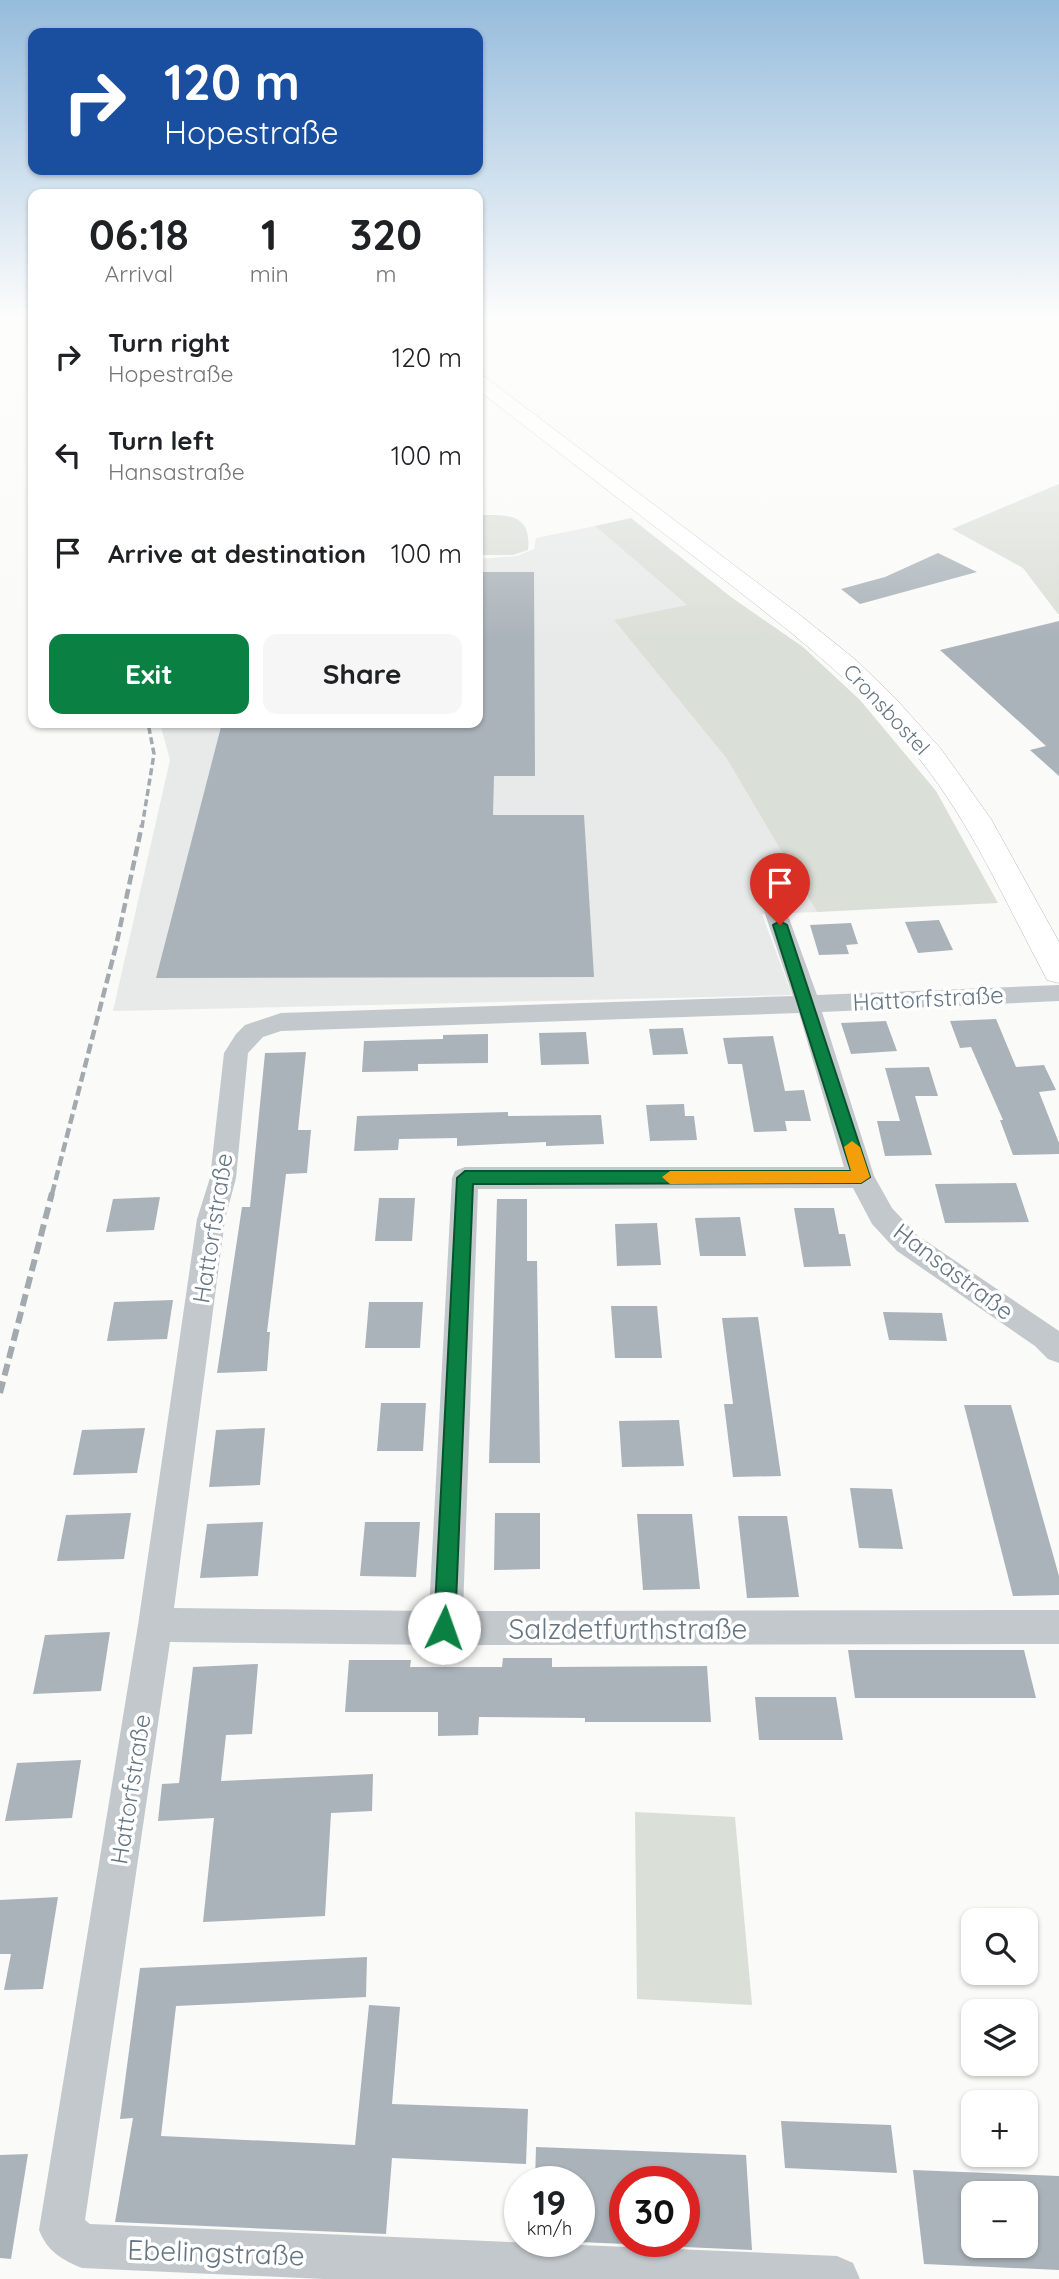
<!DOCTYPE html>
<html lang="en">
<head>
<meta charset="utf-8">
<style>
	:root { --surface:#fff; --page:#f6f6f6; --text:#202124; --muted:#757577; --accent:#0b8043 }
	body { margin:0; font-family:Quicksand,sans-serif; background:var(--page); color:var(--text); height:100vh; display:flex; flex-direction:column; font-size:26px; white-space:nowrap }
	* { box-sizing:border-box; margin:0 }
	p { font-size:23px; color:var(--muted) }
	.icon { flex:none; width:38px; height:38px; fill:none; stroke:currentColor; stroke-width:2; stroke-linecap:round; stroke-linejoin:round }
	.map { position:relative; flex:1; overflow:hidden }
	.drawer { position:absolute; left:28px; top:189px; width:455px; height:539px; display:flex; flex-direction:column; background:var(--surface); border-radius:14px; box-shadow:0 2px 5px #0004 }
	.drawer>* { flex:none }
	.top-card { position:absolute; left:28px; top:28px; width:455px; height:147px; border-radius:14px; box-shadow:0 2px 5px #0004; background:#1a4fa0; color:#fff; overflow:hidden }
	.controls { position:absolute; left:961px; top:1908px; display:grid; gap:14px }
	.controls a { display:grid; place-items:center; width:77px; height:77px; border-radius:14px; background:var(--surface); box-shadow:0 2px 5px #0004; font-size:35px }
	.speed { position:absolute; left:504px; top:2166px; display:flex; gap:14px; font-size:35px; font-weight:700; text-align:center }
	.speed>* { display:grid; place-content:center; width:91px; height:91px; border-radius:50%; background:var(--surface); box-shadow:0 2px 5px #0004; line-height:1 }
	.speed small { font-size:18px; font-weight:400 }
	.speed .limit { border:10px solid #d22; background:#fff; color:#111 }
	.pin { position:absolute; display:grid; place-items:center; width:60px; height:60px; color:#fff; margin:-72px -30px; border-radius:50% 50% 50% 0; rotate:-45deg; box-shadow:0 0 7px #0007 }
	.pin .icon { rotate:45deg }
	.me { position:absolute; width:77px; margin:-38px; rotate:3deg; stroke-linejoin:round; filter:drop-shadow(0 0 5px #0008) }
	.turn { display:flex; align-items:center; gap:24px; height:147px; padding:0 21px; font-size:32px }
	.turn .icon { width:91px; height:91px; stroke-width:2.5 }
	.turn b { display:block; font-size:49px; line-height:60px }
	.eta { display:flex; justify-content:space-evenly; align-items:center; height:119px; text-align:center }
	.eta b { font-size:42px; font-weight:800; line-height:49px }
	.button { display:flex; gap:14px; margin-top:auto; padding:14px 21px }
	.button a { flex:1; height:80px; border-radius:14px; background:var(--accent); color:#fff; font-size:28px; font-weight:800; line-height:80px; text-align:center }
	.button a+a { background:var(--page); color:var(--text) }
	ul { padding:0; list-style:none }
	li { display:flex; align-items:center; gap:21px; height:98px; padding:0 21px }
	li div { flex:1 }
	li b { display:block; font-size:26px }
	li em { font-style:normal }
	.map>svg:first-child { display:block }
	.built { fill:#e8e9e9 }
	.green { fill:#dadfd7 }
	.building { fill:#aab3b9; fill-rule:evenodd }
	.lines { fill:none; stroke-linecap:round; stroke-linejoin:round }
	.secondary-casing { stroke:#b3babf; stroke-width:1 }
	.street { fill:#c3c8cc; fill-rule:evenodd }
	.secondary { fill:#fff; fill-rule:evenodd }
	.rail-far3 { stroke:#a2aab0; stroke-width:2.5; stroke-dasharray:6 2.5; stroke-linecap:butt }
	.rail-far2 { stroke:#a2aab0; stroke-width:3.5; stroke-dasharray:7 3.5; stroke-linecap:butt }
	.rail-far1 { stroke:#a2aab0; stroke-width:4.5; stroke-dasharray:10 4.5; stroke-linecap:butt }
	.rail { stroke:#a2aab0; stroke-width:6; stroke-dasharray:12 6; stroke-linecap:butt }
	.route { fill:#0b8043; stroke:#07532c; stroke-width:2 }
	.slow { fill:#f59e0b }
	.labels { text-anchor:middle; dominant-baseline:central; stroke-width:7; stroke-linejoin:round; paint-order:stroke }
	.far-street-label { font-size:21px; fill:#657683; stroke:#fff }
	.street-label { font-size:24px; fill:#657683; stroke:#fff }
	.near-street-label { font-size:28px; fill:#657683; stroke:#fff }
</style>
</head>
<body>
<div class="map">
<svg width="1059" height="2279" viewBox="0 0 1059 2279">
	<rect width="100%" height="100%" fill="#fafaf8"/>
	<path class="built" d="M595 526 688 606 615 621 727 759 817 912 762 914 792 995 113 1011 170 760 160 723H478V559L517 556 534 549 536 538Z"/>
	<g class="green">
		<path d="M1059 484V614H1058L1023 568 952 529Z"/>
		<path d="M478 515C506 515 532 512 528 550L513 555H478Z"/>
		<path d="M631 518 731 597 803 647 860 700 936 791 998 903 817 912 727 759 614 620 687 605 595 526Z"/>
		<path d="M635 1812 735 1817 752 2005 637 1999Z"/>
	</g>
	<g class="building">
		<path d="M938 553 977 572 860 604 841 589 885 577Z"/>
		<path d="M478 572H534L535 776H494L493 815H584L594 977 156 978 222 723H478Z"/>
		<path d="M1059 621V776L1030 750 1046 746 940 650Z"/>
		<path d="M939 920 953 950 918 953 905 922Z"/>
		<path d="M851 923 858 944 846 945 849 954 819 955 810 925Z"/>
		<path d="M996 1019 1016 1067 1044 1065 1056 1090 1039 1092 1059 1143V1154L1013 1155 1000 1120H1003L971 1047 960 1048 950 1021Z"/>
		<path d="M886 1021 897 1051 851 1054 841 1023Z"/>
		<path d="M683 1028 688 1054 653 1055 649 1029Z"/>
		<path d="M586 1032 589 1064 541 1065 539 1033Z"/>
		<path d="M488 1034V1063L418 1064V1071L362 1072 364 1041 443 1039V1035Z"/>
		<path d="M773 1036 785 1091 804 1090 811 1121H785L787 1131 754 1132 742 1064H728L723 1038Z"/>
		<path d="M306 1052 298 1130H311L307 1173 286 1174 267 1332H270L267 1371 217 1373 242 1207H250L265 1053Z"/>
		<path d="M929 1067 938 1096H915L932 1155 885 1156 877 1121H900L885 1068Z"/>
		<path d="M684 1104 685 1116H694L697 1140 650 1141 646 1105Z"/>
		<path d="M508 1112V1116L601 1115 604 1144 546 1146V1142L457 1146V1138L399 1139 398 1150 354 1151 357 1116Z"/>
		<path d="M1016 1183 1029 1222 945 1223 935 1184Z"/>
		<path d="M160 1197 154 1230 106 1232 113 1199Z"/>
		<path d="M379 1198H415L412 1241H375Z"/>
		<path d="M497 1199H527V1261H537L540 1463H489Z"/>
		<path d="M794 1208H834L839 1234H845L851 1266 804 1267Z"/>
		<path d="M740 1217 746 1256H700L695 1218Z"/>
		<path d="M657 1223 661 1265 617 1266 615 1224Z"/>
		<path d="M173 1300 167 1339 107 1341 114 1302Z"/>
		<path d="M369 1302H423L420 1348H365Z"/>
		<path d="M611 1306H657L662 1358H615Z"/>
		<path d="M883 1312 942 1313 947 1341 889 1340Z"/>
		<path d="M758 1317 781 1476 733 1477 724 1404H733L722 1318Z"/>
		<path d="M381 1403H426L423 1451H377Z"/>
		<path d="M964 1405H1011L1059 1576V1595L1013 1596Z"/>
		<path d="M679 1420 684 1466 622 1467 619 1421Z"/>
		<path d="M145 1428 137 1473 73 1475 82 1430Z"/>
		<path d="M265 1428 260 1485 209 1487 216 1430Z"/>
		<path d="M850 1488 892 1489 903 1549 859 1548Z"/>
		<path d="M131 1513 124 1559 57 1561 66 1515Z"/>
		<path d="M495 1513H540V1569L494 1570Z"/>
		<path d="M637 1514H692L700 1589 643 1590Z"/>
		<path d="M738 1516H787L799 1597 747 1598Z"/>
		<path d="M263 1522 258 1576 200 1578 207 1524Z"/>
		<path d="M365 1522H420L416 1577 360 1576Z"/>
		<path d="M110 1632 101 1691 33 1694 45 1635Z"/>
		<path d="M848 1650H1024L1036 1698H855Z"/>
		<path d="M503 1658H552V1667L707 1666 711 1722H585V1718L479 1717 478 1735 438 1736V1712H345L349 1660H411L410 1667H502Z"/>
		<path d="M258 1664 252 1734 226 1735 221 1781 373 1774 372 1811 331 1813 325 1916 203 1922 214 1818 158 1821 162 1784 179 1783 193 1667Z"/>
		<path d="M755 1697H836L843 1740H759Z"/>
		<path d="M81 1760 72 1818 5 1821 17 1763Z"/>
		<path d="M58 1897 43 1989 4 1990 11 1954H0V1900Z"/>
		<path d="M367 1957 366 1997 176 2006 161 2136 355 2145 369 2005 400 2007 392 2104 528 2109 526 2164 392 2158 386 2234 115 2222 133 2118 120 2119 140 1968Z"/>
		<path d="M781 2121 891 2125 897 2173 785 2168Z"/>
		<path d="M536 2147 746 2155 752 2250 684 2247V2182H625V2244L579 2242V2182H535Z"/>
		<path d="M28 2154 11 2259 0 2258V2155Z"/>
		<path d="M913 2170 1059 2176V2270L924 2264ZM973 2193H1026V2245H973Z"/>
	</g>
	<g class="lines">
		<g class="secondary-casing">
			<path id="secondary" d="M478 375 485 377 800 615 857 661 895 698 941 749 991 819 1059 942V983L1047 980 1043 972C1005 901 971 824 921 761 860 683 782 625 705 565 629 507 553 448 478 390Z"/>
		</g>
		<path class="street" d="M771 892 779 894 782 899 817 995 1059 985V1001L822 1012 874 1176 892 1208 917 1235 1059 1331V1363L1048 1359 1035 1346 897 1251 872 1224 853 1188 478 1189 463 1611 1059 1610V1644L445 1645 170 1642 85 2220 90 2224 837 2256 853 2263 860 2279H324L82 2268C62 2260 47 2251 39 2230L138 1625 197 1219 210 1178 224 1053 236 1034 245 1025 281 1013 793 996 760 899 763 894ZM799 1013 844 1167H465L455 1171 452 1178 429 1611 174 1608 225 1219 236 1178 248 1053 263 1037 281 1031Z"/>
		<use href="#secondary" class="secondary"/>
		<path class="rail-far3" d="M26 321 33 343"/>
		<path class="rail-far2" d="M142 827 154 754 148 723"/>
		<path class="rail-far1" d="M52 1194 116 946 142 825"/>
		<path class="rail" d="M0 1393 52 1193"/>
	</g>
	<linearGradient id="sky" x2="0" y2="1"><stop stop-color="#96bcdc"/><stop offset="0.5" stop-color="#fdfdfc"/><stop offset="1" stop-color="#fdfdfc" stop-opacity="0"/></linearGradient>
	<rect width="1059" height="640" fill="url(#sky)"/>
	<path class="route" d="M780 921 787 925 870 1177 861 1183 473 1184 455 1628 452 1636 444 1639 437 1636 434 1628 457 1178 465 1171H851L773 925Z"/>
	<path class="slow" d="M852 1141 860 1147 870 1177 861 1183 670 1184 662 1177 670 1171H851L844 1147Z"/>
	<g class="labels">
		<g class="far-street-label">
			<text transform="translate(887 709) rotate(47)">Cronsbostel</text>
		</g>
		<g class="street-label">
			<text transform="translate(928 998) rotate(-3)">Hattorfstraße</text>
			<text transform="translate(212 1228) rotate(-81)">Hattorfstraße</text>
			<text transform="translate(954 1271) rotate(37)">Hansastraße</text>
			<text transform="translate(130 1789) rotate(-81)">Hattorfstraße</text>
		</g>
		<g class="near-street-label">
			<text x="628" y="1628">Salzdetfurthstraße</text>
			<text transform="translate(216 2252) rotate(2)">Ebelingstraße</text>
		</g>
	</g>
</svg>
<div class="controls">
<a><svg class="icon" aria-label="search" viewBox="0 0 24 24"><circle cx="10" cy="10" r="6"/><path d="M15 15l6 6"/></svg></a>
<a><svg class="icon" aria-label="layers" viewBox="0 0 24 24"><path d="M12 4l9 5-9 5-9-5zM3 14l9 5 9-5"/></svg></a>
<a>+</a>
<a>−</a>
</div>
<div class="speed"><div>19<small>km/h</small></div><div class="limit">30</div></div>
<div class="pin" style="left:780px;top:925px;background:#d93025"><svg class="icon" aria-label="arrive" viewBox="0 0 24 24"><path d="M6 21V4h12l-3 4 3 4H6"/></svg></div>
<svg class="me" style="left:444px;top:1628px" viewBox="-20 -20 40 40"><circle r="19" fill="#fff"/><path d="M0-13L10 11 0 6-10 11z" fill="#0b8043"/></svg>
<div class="top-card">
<div class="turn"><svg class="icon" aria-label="right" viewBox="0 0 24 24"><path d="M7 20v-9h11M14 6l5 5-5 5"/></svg><div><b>120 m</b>Hopestraße</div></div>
</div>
<section class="drawer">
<div class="eta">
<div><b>06:18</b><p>Arrival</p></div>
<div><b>1</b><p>min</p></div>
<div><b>320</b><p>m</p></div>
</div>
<ul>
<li><svg class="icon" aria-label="right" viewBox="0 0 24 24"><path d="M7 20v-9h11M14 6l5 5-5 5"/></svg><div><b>Turn right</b><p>Hopestraße</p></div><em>120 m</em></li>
<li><svg class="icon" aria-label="left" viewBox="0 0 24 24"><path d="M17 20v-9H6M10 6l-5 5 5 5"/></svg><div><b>Turn left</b><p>Hansastraße</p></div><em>100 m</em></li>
<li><svg class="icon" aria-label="arrive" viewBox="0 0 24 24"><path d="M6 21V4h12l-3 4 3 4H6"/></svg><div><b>Arrive at destination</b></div><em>100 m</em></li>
</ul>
<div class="button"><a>Exit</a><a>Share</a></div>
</section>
</div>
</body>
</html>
